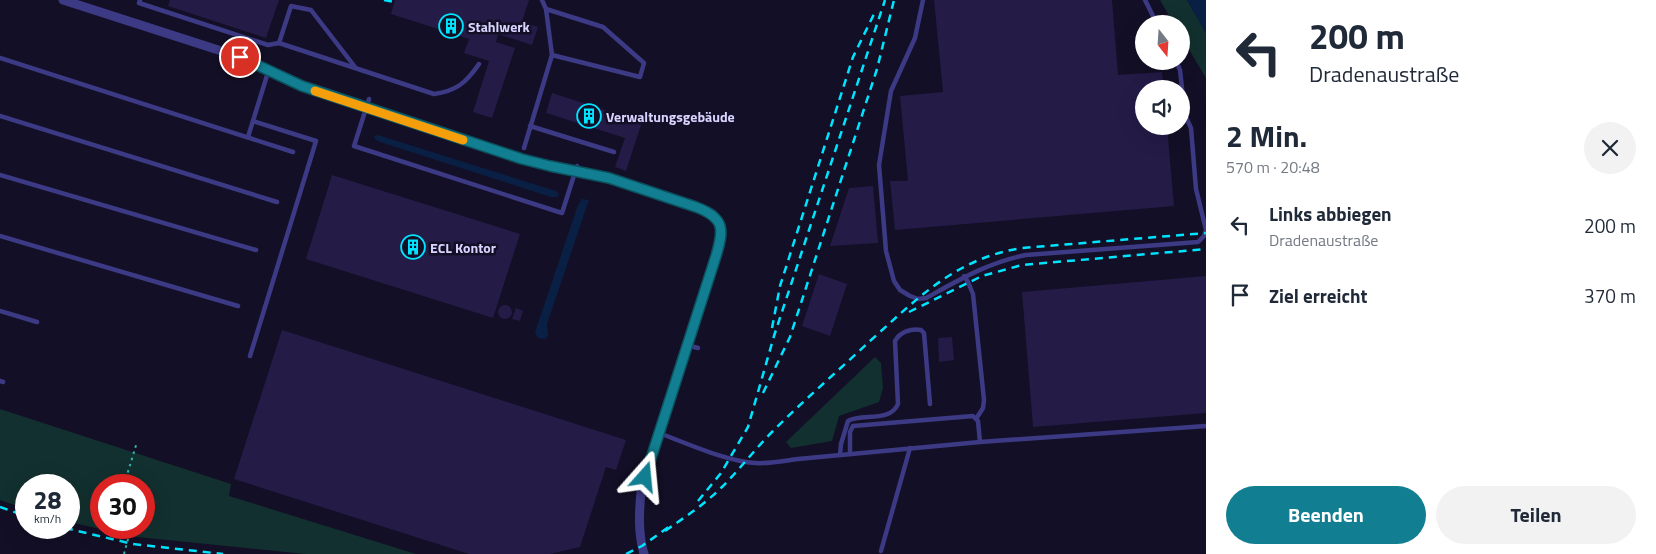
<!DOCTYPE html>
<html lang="de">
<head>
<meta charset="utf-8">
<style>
	:root { --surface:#fff; --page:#f2f2f3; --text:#1f2937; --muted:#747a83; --accent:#117e91 }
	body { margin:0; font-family:"Titillium Web",sans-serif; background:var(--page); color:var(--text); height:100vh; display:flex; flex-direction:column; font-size:19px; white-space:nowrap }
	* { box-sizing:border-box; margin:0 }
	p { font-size:16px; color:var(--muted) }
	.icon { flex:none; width:28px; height:28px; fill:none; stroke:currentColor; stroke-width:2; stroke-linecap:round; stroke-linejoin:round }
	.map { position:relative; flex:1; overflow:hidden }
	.details { display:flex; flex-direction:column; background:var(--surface); width:450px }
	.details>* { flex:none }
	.guide { background:#fff; color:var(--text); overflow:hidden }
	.needle { width:32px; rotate:163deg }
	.buttons { position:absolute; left:1135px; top:15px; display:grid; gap:10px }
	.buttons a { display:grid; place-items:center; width:55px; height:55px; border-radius:50%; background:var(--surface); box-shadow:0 5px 20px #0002; font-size:25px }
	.speed { position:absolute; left:15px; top:474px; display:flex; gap:10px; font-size:25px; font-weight:700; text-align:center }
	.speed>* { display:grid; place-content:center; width:65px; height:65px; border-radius:50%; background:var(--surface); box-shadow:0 5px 20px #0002; line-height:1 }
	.speed small { font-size:12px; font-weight:400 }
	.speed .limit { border:8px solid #d22; background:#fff; color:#111 }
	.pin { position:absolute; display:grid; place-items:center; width:42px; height:42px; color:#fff; margin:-21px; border:2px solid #fff; border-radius:50%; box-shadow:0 1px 5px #0007 }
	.me { position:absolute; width:55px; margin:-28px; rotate:18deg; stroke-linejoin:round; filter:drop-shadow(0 0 4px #0008) }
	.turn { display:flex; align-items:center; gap:18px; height:105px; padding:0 20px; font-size:22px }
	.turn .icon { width:65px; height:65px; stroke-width:2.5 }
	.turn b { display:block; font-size:35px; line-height:42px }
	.round { display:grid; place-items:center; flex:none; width:52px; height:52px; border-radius:26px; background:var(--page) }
	.overview { display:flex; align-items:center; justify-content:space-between; height:85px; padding:0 20px }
	h1 { font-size:30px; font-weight:700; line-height:38px }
	.cta { display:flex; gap:10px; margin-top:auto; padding:10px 20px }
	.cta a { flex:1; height:58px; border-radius:30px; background:var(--accent); color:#fff; font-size:20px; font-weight:700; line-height:58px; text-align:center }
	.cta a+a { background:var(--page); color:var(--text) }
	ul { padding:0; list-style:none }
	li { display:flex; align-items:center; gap:15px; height:70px; padding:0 20px }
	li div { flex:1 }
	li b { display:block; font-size:19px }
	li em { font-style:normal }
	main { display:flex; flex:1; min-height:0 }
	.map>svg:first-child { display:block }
	.green { fill:#12302f; fill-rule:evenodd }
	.water { fill:#0a1f44 }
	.building { fill:#241b47 }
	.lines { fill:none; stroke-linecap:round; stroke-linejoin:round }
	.path { stroke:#2fb8b0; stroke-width:2; stroke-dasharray:2.5 4; stroke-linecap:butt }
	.service { stroke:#3d3a85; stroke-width:4.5 }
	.minor { stroke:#3d3a85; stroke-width:9 }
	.rail { stroke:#00e5ff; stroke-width:2.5; stroke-dasharray:8 6; stroke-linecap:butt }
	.path-bridge { stroke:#2fb8b0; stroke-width:2; stroke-dasharray:2.5 4; stroke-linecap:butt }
	.route-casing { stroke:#0b525e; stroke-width:12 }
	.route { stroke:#117e91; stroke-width:9 }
	.slow { stroke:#f59e0b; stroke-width:9 }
	.labels { text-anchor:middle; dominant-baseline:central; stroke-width:5; stroke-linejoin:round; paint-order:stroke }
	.poi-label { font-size:14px; font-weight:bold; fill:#d9d4ff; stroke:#130f26; text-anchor:start }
</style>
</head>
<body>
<main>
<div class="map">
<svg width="1206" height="554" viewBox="0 0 1206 554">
	<rect width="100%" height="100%" fill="#130f26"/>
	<g class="green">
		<path d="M1160 0H1187L1206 33V78L1181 36V24H1174Z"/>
		<path d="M875 357 881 363 883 388 879 402 839 416 832 441 791 448 786 442Z"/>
		<path d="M0 409 231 484 229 496 416 554H305L137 537 69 522V485H26V509L0 500ZM101 485H144V528H101Z"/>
	</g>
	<g class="water">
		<path d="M1187 0H1206V33Z"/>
		<path d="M378 135 556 191 559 194 557 197H551L380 142 375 139 374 136Z"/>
		<path d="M582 199 589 200 547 324 548 336 545 339 538 338 535 332 538 323 578 205Z"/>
	</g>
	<g class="building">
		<path d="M170 0H279L266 38 168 6Z"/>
		<path d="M395 0H529L522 22 538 27 532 45 498 34 496 42 515 48 492 118 473 112 489 61 464 53 469 39 391 14Z"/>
		<path d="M934 0H1112L1118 75 1162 72 1164 89H1144V126H1167L1174 206 895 230 890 181H908L900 96 943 92Z"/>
		<path d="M552 93 642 122 626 171 615 167 625 138 546 113Z"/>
		<path d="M332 175 520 234 493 318 306 259Z"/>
		<path d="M873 186 878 243 830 246 849 188Z"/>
		<path d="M819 274 847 284 830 336 802 326Z"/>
		<path d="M1206 276V413L1033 427 1022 292Z"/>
		<circle cx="505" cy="312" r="7"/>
		<path d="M516 308 523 311 520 321 512 319Z"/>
		<path d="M282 330 626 440 616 470 606 467 580 547 550 554H469L234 479Z"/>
		<path d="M952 337 954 360 939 362 938 338Z"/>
	</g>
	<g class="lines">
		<path class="path" d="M124 485 137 442"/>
		<g class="service">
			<path d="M140 0 139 3 268 45 279 43 434 94C456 91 466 83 479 64"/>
			<path d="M923 0 915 38 891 91 879 165 886 251 894 281 900 290 910 296 918 299 926 298C959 280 989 262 1026 255L1198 242 1204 236 1206 230 1196 189 1191 128 1185 115 1180 70 1176 61"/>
			<path d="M1145 0 1157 24"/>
			<path d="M546 9 603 27 644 63 640 77 552 55"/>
			<path d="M279 43 291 6 311 10 355 67"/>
			<path d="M0 58 293 152"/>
			<path d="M369 99 354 146 562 213 577 166"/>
			<path d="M0 116 277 202"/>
			<path d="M530 126 614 152"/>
			<path d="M248 137 269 69"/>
			<path d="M524 148 552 55 546 9 542 0"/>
			<path d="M0 175 256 250"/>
			<path d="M0 236 238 306"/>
			<path d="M964 276 968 282 973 294 984 400 983 408 976 419"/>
			<path d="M0 311 37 322"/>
			<path d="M687 345 698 348"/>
			<path d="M250 356 316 141 253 121"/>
			<path d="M0 381 3 382"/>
			<path d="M659 433C686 443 728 462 755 463 770 464 783 461 798 459L980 442 1206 426"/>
			<path d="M850 454V432L853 426 973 416 978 421 980 442"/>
			<path d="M840 455 841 444 848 421C862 413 890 423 898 404L895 341C900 332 911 328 921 330L924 333 930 404"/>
			<path d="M881 551 910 448"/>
		</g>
		<path class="minor" d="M63 0 240 57 302 86 523 159 550 166 609 178 708 211 713 214 719 222 721 230 720 242 641 492C639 513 638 533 644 554"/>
		<g class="rail">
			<path d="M384 0 395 2"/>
			<path d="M909 312 982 276 1022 265 1206 249"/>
			<path d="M772 328 780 286 853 57 876 10"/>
			<path d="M763 393 790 337 877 69 894 0"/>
			<path d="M698 501 721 473 748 427 774 336 885 0"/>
			<path d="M0 507 26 516"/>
			<path d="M65 528 133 544 223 554"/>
			<path d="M665 531C685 517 705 504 722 487 740 469 755 449 773 431 804 400 838 371 870 341 918 298 956 258 1022 248L1206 233"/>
			<path d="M626 554 642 546 670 526"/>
		</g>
		<path class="path-bridge" d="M124 554 131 528"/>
	</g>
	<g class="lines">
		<g class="route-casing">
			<path id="route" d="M240 57 302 86 522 159 550 166 609 178 696 207C725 218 724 229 716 256L645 477"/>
		</g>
		<use href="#route" class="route"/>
		<path class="slow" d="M315 91 463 140"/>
	</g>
	<defs>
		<g id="building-ring" transform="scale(1.25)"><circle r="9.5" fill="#130f26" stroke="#00e5ff" stroke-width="1.5"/><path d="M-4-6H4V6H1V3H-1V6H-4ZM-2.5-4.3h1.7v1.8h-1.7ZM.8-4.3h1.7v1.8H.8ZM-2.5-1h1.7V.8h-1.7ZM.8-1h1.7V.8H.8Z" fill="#00e5ff"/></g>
	</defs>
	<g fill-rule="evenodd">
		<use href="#building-ring" x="451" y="26"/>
		<use href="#building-ring" x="589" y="116"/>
		<use href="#building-ring" x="413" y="247"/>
	</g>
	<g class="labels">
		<g class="poi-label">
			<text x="468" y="26">Stahlwerk</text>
			<text x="606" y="116">Verwaltungsgebäude</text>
			<text x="430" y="247">ECL Kontor</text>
		</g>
	</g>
</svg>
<div class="buttons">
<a><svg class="needle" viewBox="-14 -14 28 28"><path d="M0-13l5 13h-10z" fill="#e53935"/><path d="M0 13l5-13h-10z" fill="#747a83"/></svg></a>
<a><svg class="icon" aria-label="sound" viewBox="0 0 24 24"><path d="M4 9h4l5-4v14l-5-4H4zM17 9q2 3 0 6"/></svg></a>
</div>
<div class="speed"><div>28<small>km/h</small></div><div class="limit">30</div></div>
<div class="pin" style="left:240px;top:57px;background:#d93025"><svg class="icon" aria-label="arrive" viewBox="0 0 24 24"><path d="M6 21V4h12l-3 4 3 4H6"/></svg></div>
<svg class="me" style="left:645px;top:477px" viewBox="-20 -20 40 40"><path d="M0-17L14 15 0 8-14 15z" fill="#117e91" stroke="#fff" stroke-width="4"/></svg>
</div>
<section class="details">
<div class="guide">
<div class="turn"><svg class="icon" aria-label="left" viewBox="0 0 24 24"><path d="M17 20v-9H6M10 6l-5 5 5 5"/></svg><div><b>200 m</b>Dradenaustraße</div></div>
</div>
<div class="overview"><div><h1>2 Min.</h1><p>570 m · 20:48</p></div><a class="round"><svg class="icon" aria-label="close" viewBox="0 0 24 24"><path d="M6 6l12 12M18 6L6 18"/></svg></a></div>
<ul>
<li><svg class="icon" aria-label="left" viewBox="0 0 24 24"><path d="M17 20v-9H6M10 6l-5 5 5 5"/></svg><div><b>Links abbiegen</b><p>Dradenaustraße</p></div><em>200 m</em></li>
<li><svg class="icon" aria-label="arrive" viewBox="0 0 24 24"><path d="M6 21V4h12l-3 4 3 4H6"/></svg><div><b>Ziel erreicht</b></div><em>370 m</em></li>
</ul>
<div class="cta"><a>Beenden</a><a>Teilen</a></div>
</section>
</main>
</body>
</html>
